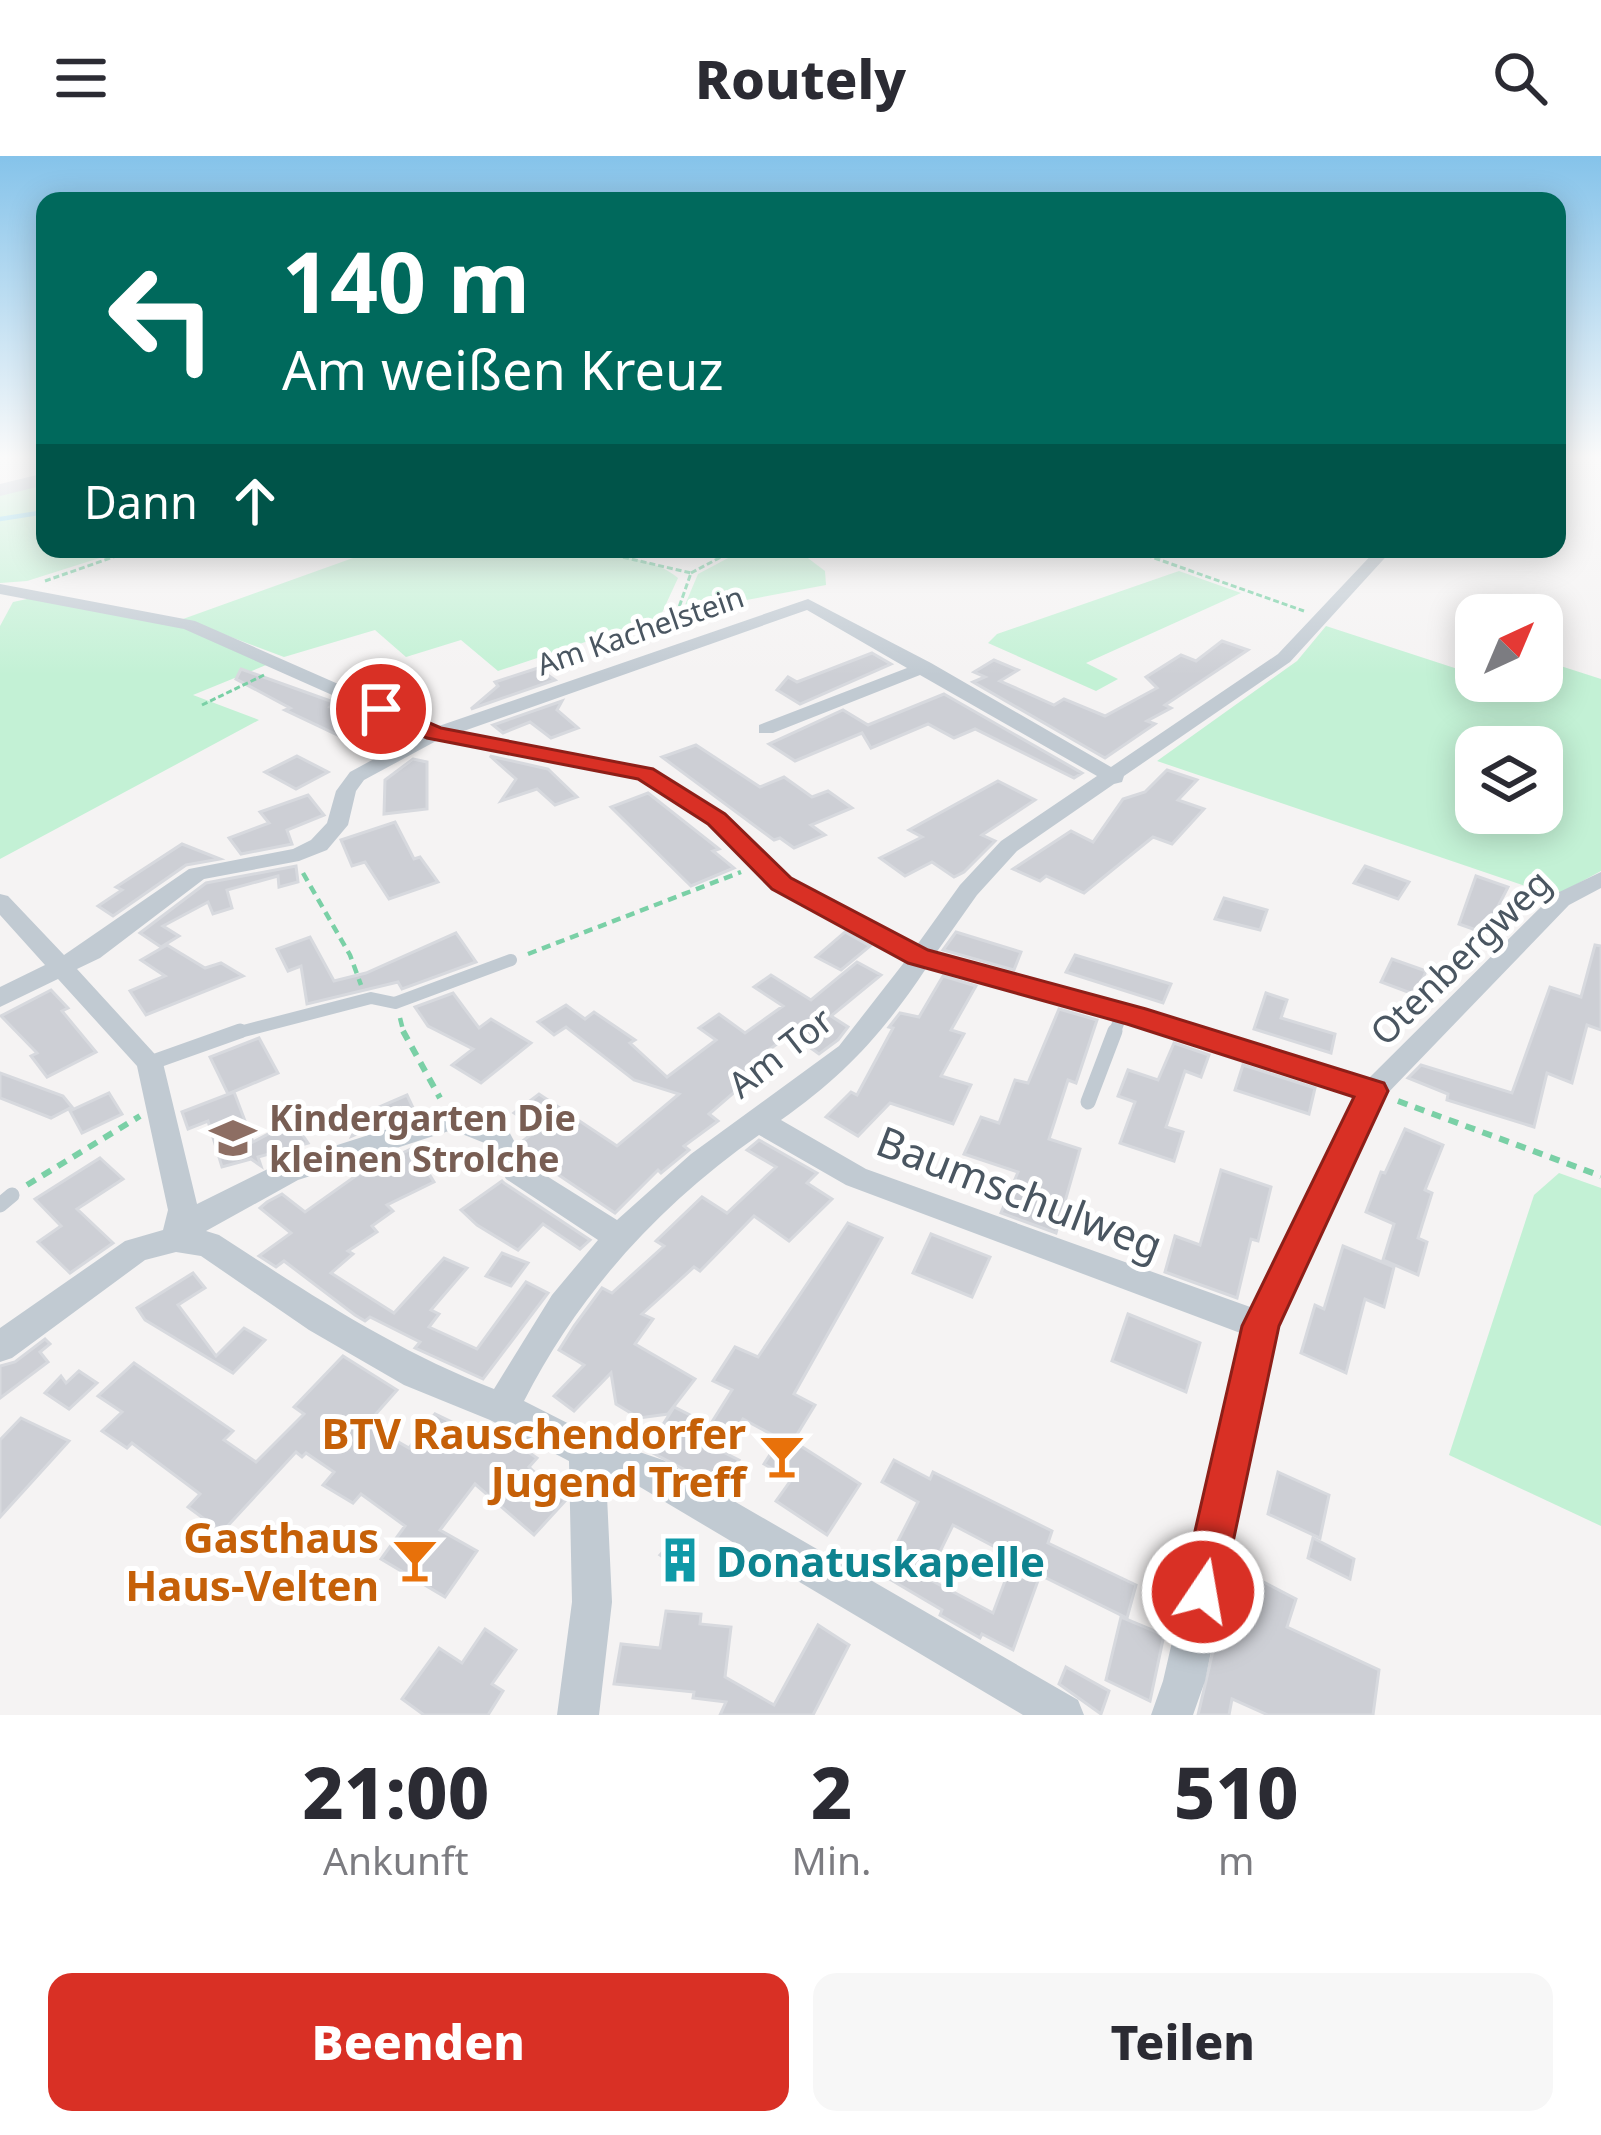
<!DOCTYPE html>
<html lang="de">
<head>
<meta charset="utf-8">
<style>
	:root { --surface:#fff; --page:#f7f7f7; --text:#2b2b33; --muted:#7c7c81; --accent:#d93025 }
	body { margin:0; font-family:"Noto Sans",sans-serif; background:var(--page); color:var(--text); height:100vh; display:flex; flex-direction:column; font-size:45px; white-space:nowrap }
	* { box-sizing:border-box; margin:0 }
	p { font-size:39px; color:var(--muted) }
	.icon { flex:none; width:66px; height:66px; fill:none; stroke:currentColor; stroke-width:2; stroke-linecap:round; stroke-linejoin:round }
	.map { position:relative; height:1559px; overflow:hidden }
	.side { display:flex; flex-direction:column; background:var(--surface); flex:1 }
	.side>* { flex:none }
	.hud { position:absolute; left:36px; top:36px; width:1530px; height:366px; border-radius:24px; box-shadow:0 6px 30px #0003; background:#00695c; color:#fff; overflow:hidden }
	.needle { width:78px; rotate:44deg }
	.controls { position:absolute; left:1455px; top:438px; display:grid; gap:24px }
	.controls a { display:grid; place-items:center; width:108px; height:108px; border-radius:24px; background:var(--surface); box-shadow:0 6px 30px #0003; font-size:60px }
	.pin { position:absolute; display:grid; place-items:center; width:102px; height:102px; color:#fff; margin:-51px; border:6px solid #fff; border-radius:50%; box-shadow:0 3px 12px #0007 }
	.me { position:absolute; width:132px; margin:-66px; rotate:12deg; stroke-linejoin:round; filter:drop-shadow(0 0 9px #0008) }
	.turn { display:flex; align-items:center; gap:42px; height:252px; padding:0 48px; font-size:54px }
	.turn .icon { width:156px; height:156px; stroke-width:2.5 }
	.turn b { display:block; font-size:84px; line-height:102px }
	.then { display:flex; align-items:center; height:114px; padding:0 48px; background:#0003; gap:24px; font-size:45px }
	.eta { display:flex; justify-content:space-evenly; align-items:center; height:204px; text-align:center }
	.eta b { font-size:72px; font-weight:800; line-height:84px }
	.primary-button { display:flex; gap:24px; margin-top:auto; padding:24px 48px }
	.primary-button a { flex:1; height:138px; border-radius:24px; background:var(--accent); color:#fff; font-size:48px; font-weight:800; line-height:138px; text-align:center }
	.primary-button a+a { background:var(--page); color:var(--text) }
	header { display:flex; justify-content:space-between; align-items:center; height:156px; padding:0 48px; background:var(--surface); font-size:54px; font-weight:800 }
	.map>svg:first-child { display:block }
	.green { fill:#c3f1d5; fill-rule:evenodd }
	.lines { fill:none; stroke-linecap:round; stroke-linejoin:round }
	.stream { stroke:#90daee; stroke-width:4.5 }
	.building { fill:#cdcfd5; stroke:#d7d9de; stroke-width:3; fill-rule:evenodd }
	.path-far2 { stroke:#7ad0a6; stroke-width:3; stroke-dasharray:6 3; stroke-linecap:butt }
	.path-far1 { stroke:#7ad0a6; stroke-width:4.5; stroke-dasharray:9 6; stroke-linecap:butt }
	.path { stroke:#7ad0a6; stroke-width:6; stroke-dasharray:10 8; stroke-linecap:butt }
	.service-far1 { stroke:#c1cad2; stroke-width:12 }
	.service { stroke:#c1cad2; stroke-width:15 }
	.minor { fill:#c1cad2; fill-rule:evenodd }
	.secondary { fill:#c1cbd6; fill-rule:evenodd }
	.route { fill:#d93025; stroke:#8d1f18; stroke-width:3 }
	.labels { text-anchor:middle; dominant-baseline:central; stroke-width:10; stroke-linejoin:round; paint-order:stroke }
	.far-street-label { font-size:30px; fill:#4a5661; stroke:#fff }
	.street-label { font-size:36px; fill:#4a5661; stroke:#fff }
	.education-label { font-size:36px; font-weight:bold; fill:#785e54; stroke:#fff; text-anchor:start }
	.near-street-label { font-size:42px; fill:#4a5661; stroke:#fff }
	.near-food-label { font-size:42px; font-weight:bold; fill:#c56008; stroke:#fff; text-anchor:end }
	.near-culture-label { font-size:42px; font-weight:bold; fill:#0d838f; stroke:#fff; text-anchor:start }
</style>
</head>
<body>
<header><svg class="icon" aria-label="menu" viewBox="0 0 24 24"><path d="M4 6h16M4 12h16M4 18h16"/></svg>Routely<svg class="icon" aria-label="search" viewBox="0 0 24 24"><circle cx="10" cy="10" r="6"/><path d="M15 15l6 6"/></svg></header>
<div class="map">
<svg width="1601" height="1559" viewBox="0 0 1601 1559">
	<rect width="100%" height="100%" fill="#f5f3f3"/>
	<g class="green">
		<path d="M45 327V393H128L27 425 0 427V338Z"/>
		<path d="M378 393C443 393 632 380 678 422L660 461 498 515 461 484 406 501 375 474 284 501 183 463Z"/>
		<path d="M745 393H796L825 415 826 429 682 456 698 418Z"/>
		<path d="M1179 415 1241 437 1086 507 1118 523 1096 535 988 487 997 478Z"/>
		<path d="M32 442 187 472 271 507 193 539 259 564 0 703V470L13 446Z"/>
		<path d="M1326 470 1476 519V525H1542V504L1601 523V715L1555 740 1157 605 1297 505ZM1476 591H1542V657H1476Z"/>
		<path d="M1559 1017 1601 1032V1370L1449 1299 1534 1039Z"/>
	</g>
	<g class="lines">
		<path class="stream" d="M0 363 45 356"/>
	</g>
	<g class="building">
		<path d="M1222 485 1248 494 1165 549 1171 552 1147 565 1155 568 1105 602 973 526 985 521 974 516 994 504 1018 514 1000 525 1054 549 1064 543 1105 560 1157 532 1146 521 1181 499 1196 505Z"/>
		<path d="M872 497 891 508 800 548 777 534 788 521 797 526Z"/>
		<path d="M538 512 555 524 471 553 498 530 495 526Z"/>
		<path d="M241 513 336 547 330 551 387 578 363 591 285 554 290 552 236 523Z"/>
		<path d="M944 538 1082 617 1074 622 975 573 954 582 928 568 871 592 862 577 795 605 769 588 843 554 868 569Z"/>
		<path d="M562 545 557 554 578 572 551 582 530 566 503 577 493 569Z"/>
		<path d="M696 589 760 631 784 621 812 641 828 635 852 652 811 669 825 679 794 692 780 682 774 684 662 601Z"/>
		<path d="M297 600 328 616 296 633 265 616Z"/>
		<path d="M490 600 548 613 577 641 555 649 537 633 501 645 516 623Z"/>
		<path d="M413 603 427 606V653L384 658 385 624Z"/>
		<path d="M1167 614 1197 624 1178 644 1204 653 1172 688 1153 681 1084 737 1046 720 1040 725 1013 713 1071 675 1093 686 1123 643 1145 636Z"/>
		<path d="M998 625 1035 644 982 679 995 685 964 716 954 721 932 706 905 720 880 702 922 681 909 674Z"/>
		<path d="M648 637 719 693 713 695 734 712 691 730 611 651Z"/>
		<path d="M308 639 324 659 287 674 292 688 241 698 229 682 269 667 260 656Z"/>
		<path d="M395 666 414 703 420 701 438 726 389 743 365 706 352 710 341 684Z"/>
		<path d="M182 688 220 703 186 709 113 760 98 750 122 734 116 731Z"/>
		<path d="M296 710 298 726 279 731 278 720 227 734 232 752 213 758 208 746 163 770 179 780 161 791 140 777 206 727Z"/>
		<path d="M1365 710 1409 726 1398 743 1354 727Z"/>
		<path d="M1476 720 1508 731 1493 760 1500 763 1493 780 1459 768Z"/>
		<path d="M1224 742 1267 754 1260 774 1215 763Z"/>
		<path d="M845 776 870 790 841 814 816 801Z"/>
		<path d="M956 776 1021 796 1014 814 943 794Z"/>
		<path d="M456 777 476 806 402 833 398 826 307 848 301 810 288 815 277 793 310 781 334 825 366 817Z"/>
		<path d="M167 789 205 812 221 807 243 820 146 859 130 835 165 820 141 804Z"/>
		<path d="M1595 789 1601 790V874L1587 869 1572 927 1547 917 1534 971 1447 944 1448 938 1408 922 1421 909 1512 937 1550 831 1581 841Z"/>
		<path d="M1075 799 1171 828 1163 847 1066 816Z"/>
		<path d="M1392 803 1426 815 1416 839 1381 826Z"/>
		<path d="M857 806 881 819 831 860 848 871 838 884 819 898 791 878 760 900 778 912 761 925 753 920 709 958 718 965 684 990 689 994 661 1017 658 1014 615 1057 526 997 520 987 538 973 514 957 539 938 617 990 679 938 634 924 566 871 554 879 538 866 566 849 585 863 594 856 635 884 630 887 667 921 716 884 699 872 719 858 745 877 783 850 754 831 771 819 811 844Z"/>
		<path d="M943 820 976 830 951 874 964 878 941 920 971 929 953 968 890 947 858 980 826 961 851 936 857 939 893 872 889 871 900 857 919 861Z"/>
		<path d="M51 834 68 852 62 855 96 896 47 921 31 900 37 897 1 860Z"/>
		<path d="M453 837 479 872 491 863 531 887 481 927 452 909 473 893 428 870 415 851Z"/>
		<path d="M1266 837 1287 844 1281 862 1335 878 1331 897 1254 873Z"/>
		<path d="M1059 853 1097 864 1076 927 1068 924 1049 983 1080 993 1056 1077 1001 1057 1018 1016 964 998 981 961 999 967 1015 924 1028 927Z"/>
		<path d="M259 882 278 917 228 938 210 901Z"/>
		<path d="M1174 887 1209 899 1201 921 1185 915 1166 971 1183 976 1174 1005 1120 987 1135 946 1118 940 1128 914 1158 924Z"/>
		<path d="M1243 909 1315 932 1309 958 1235 934Z"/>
		<path d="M0 917 63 940 72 951 51 962 0 942Z"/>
		<path d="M234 936 253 986 293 965 308 987 258 1001 261 1010 251 1003 222 1011 208 965 188 973 182 956Z"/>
		<path d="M109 937 122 958 82 977 70 955Z"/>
		<path d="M407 939 414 954 352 980 355 974 350 976 342 959 357 953 361 959Z"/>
		<path d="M1405 973 1443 989 1425 1034 1432 1037 1418 1082 1427 1086 1418 1119 1383 1104 1394 1068 1366 1056 1381 1016 1385 1017Z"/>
		<path d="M759 984 817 1017 807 1027 832 1043 789 1085 754 1060 700 1115 694 1111 642 1158 653 1163 635 1188 695 1223 668 1258 639 1262 616 1248 611 1217 574 1255 554 1240 584 1209 559 1194 574 1170 602 1132 612 1137 664 1090 656 1085 702 1041 727 1057 776 1011 747 994Z"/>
		<path d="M413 992 434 1026 387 1049 393 1055 372 1070 377 1076 348 1095 353 1098 331 1117 394 1157 444 1102 467 1112 431 1154 439 1158 429 1171 477 1193 526 1126 548 1137 483 1223 415 1192 420 1186 370 1161 365 1165 355 1159 284 1105 276 1111 259 1100 291 1077 260 1052 267 1046 282 1038 305 1056 367 1012 365 1007 385 1000 388 1004Z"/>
		<path d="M100 1002 123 1023 77 1053 113 1087 70 1117 38 1086 61 1070 35 1043Z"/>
		<path d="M1221 1014 1271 1031 1258 1085 1251 1083 1237 1142 1165 1116 1175 1080 1200 1089Z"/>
		<path d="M502 1025 504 1027 590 1084 580 1093 543 1068 518 1094 477 1069 461 1054Z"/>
		<path d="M848 1067 882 1082 794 1238 815 1249 793 1285 860 1328 827 1379 776 1345 791 1324 764 1308 780 1283 743 1263 723 1296 739 1304 722 1333 647 1294 674 1251 710 1269 732 1234 713 1225 735 1191 758 1201Z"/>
		<path d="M931 1078 990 1101 972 1141 913 1117Z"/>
		<path d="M1343 1090 1394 1111 1384 1151 1365 1143 1346 1217 1301 1197 1315 1149 1324 1153Z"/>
		<path d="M502 1097 528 1107 511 1130 486 1120Z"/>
		<path d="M193 1117 205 1132 178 1149 216 1200 244 1172 265 1184 233 1217 145 1164 137 1152Z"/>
		<path d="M1128 1158 1200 1187 1186 1236 1112 1205Z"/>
		<path d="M45 1183 50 1188 40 1196 48 1206 0 1242V1210L15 1206Z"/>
		<path d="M343 1200 397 1234 367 1268 409 1292 435 1258 479 1279 489 1269 537 1302 529 1311 565 1345 534 1379 475 1328 440 1374 477 1395 445 1441 381 1403 405 1370 361 1338 353 1347 323 1329 334 1316 306 1297 302 1301 296 1296 222 1376 188 1351 200 1338 132 1287 127 1292 102 1275 122 1256 98 1240 134 1207 233 1275 224 1284 256 1306 304 1258 294 1251Z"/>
		<path d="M79 1215 97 1227 69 1253 45 1237 61 1220 66 1227Z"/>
		<path d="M21 1262 69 1285 0 1361V1284Z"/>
		<path d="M894 1304 930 1323 933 1316 1052 1375 1048 1387 1136 1429 1127 1462 1040 1419 1013 1494 982 1478 980 1482 940 1459 942 1454 881 1418 918 1346 882 1326ZM953 1369 1014 1401 993 1457 927 1422Z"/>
		<path d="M1278 1316 1329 1339 1320 1382 1268 1358Z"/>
		<path d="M677 1381 692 1397 696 1409 688 1418 660 1399Z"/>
		<path d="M1313 1382 1354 1403 1350 1423 1308 1402Z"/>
		<path d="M1233 1410 1296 1443 1287 1471 1379 1514 1373 1559H1268L1232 1543 1229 1559H1198Z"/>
		<path d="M666 1455 701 1458 700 1468 731 1471 725 1521 774 1549 818 1469 849 1489 813 1559H720L726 1546 693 1542 694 1536 614 1528 621 1488 660 1492Z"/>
		<path d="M1121 1461 1164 1479 1150 1545 1106 1524Z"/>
		<path d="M485 1473 516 1494 492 1528 503 1535 488 1559H424L402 1543 439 1492 462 1507Z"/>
		<path d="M1066 1511 1109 1535 1101 1558 1059 1528Z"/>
	</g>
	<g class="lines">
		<g class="path-far2">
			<path d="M588 393 691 417 669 480"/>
			<path d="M1129 393 1304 455"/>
			<path d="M691 417 736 393"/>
			<path d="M45 425 136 393"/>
			<path d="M202 549 264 519"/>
		</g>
		<g class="path-far1">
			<path d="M303 717 350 799 361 829"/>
			<path d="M528 798 741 716"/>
			<path d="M400 862 404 878"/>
		</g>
		<g class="path">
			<path d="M403 875 440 942"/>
			<path d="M1398 945 1601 1020"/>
			<path d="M27 1029 140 960"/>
		</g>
		<g class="service-far1">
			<path d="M232 878 371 842 395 847 511 804"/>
			<path d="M1114 878 1122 857"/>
		</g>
		<g class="service">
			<path d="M150 907 240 875"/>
			<path d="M1088 946 1115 875"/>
			<path d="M0 1049 12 1039"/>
		</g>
		<path class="minor" d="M1377 393H1393L1290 506 1124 620 1122 626 1114 628 1017 695 977 739 936 797 1145 855 1368 923 1553 739 1601 716V732L1569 749 1384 941 1277 1170 1205 1525 1193 1559H1151L1163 1525 1243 1178 846 1029 759 979C660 1048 579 1137 524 1245L595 1281 663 1304 1078 1544 1084 1559H1023L640 1331 606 1319 612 1446 599 1559H557L572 1446 569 1305 490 1264 404 1229 309 1174 201 1100 176 1096 145 1104 12 1202 0 1206V1172L125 1085 163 1074 168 1054 137 910 58 823 0 851V831L45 809 0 759V738L8 740 64 799 189 713 293 693 311 684 327 667 336 635 350 616 420 578 184 473 0 438V428L195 465 436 571 808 443 931 507 1111 611 1278 498ZM807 454 907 512 759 569V577H773L920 519 1097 620 1001 685 960 729 917 789 789 723 724 658 652 614 458 577ZM438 584 639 623 708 668 773 733 906 804 839 890 691 998 617 1064 526 1007 507 972 453 952 278 1008 197 1048 163 907 77 813 100 802 204 723 299 705 327 694 348 669 356 635 364 624ZM927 811 1128 868 1357 940 1253 1152 866 1013 781 964C845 919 884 876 927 811ZM452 974 487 988 506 1023 598 1084 552 1139 494 1233C394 1194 308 1137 219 1079L206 1075 298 1024Z"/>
		<path class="secondary" d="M45 317V329L0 340V328Z"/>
	</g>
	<linearGradient id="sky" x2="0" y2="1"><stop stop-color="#85c3ea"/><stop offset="0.58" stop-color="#fafafa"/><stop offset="1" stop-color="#fafafa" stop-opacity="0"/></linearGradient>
	<rect width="1601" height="519" fill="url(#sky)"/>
	<path class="route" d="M381 546 441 572 653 613 725 658 791 722 928 794 1146 853 1384 927 1388 935 1279 1170 1219 1452 1203 1458 1188 1452 1181 1436 1242 1170 1354 941 1127 868 908 807 772 733 708 668 638 623 427 582 373 557 370 553Z"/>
	<defs>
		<g id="school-bare" transform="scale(3.6)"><path d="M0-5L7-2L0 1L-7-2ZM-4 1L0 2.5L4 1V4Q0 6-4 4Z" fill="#8d6e63" stroke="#fff" stroke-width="2.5" paint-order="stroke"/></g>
		<g id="bar-bare" transform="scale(3.6)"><path d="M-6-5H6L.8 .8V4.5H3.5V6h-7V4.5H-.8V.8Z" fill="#e8710a" stroke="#fff" stroke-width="2.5" paint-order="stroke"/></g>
		<g id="building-bare" transform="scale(3.6)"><path d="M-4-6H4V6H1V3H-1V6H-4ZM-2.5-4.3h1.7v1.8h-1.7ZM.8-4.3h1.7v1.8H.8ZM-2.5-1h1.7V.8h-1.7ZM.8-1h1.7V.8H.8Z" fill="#0f9aa8" stroke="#fff" stroke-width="2.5" paint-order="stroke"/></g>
	</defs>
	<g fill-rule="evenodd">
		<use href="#school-bare" x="233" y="982"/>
		<use href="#bar-bare" x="782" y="1300"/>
		<use href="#bar-bare" x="415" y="1404"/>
		<use href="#building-bare" x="680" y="1404"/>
	</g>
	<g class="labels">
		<g class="far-street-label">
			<text transform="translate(640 474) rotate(-19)">Am Kachelstein</text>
		</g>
		<g class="street-label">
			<text transform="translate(1460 801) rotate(-44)">Otenbergweg</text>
			<text transform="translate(780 896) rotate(-38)">Am Tor</text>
		</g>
		<g class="education-label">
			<text x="269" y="961">Kindergarten Die<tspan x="269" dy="41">kleinen Strolche</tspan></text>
		</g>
		<g class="near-street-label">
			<text transform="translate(1020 1036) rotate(21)">Baumschulweg</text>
		</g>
		<g class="near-food-label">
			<text x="746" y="1276">BTV Rauschendorfer<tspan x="746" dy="48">Jugend Treff</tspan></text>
			<text x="379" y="1380">Gasthaus<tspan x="379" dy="48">Haus-Velten</tspan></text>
		</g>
		<g class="near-culture-label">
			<text x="716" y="1404">Donatuskapelle</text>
		</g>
	</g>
</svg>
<div class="controls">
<a><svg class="needle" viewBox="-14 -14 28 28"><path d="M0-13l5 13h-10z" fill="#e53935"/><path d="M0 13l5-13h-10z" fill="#7c7c81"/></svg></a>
<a><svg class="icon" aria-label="layers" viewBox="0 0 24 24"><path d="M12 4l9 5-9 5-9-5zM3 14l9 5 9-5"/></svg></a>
</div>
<div class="pin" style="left:381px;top:553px;background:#d93025"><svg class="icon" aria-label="arrive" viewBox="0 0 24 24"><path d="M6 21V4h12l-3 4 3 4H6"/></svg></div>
<svg class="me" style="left:1203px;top:1436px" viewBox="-20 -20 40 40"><circle r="17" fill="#d93025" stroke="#fff" stroke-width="3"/><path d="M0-11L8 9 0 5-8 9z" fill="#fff"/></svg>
<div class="hud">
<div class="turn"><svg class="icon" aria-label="left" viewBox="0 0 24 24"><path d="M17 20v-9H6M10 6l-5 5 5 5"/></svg><div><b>140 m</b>Am weißen Kreuz</div></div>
<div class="then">Dann<svg class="icon" aria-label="ahead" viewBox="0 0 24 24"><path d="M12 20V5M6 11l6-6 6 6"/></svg></div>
</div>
</div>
<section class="side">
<div class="eta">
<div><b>21:00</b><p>Ankunft</p></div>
<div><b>2</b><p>Min.</p></div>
<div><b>510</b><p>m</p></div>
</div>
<div class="primary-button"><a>Beenden</a><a>Teilen</a></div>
</section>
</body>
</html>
